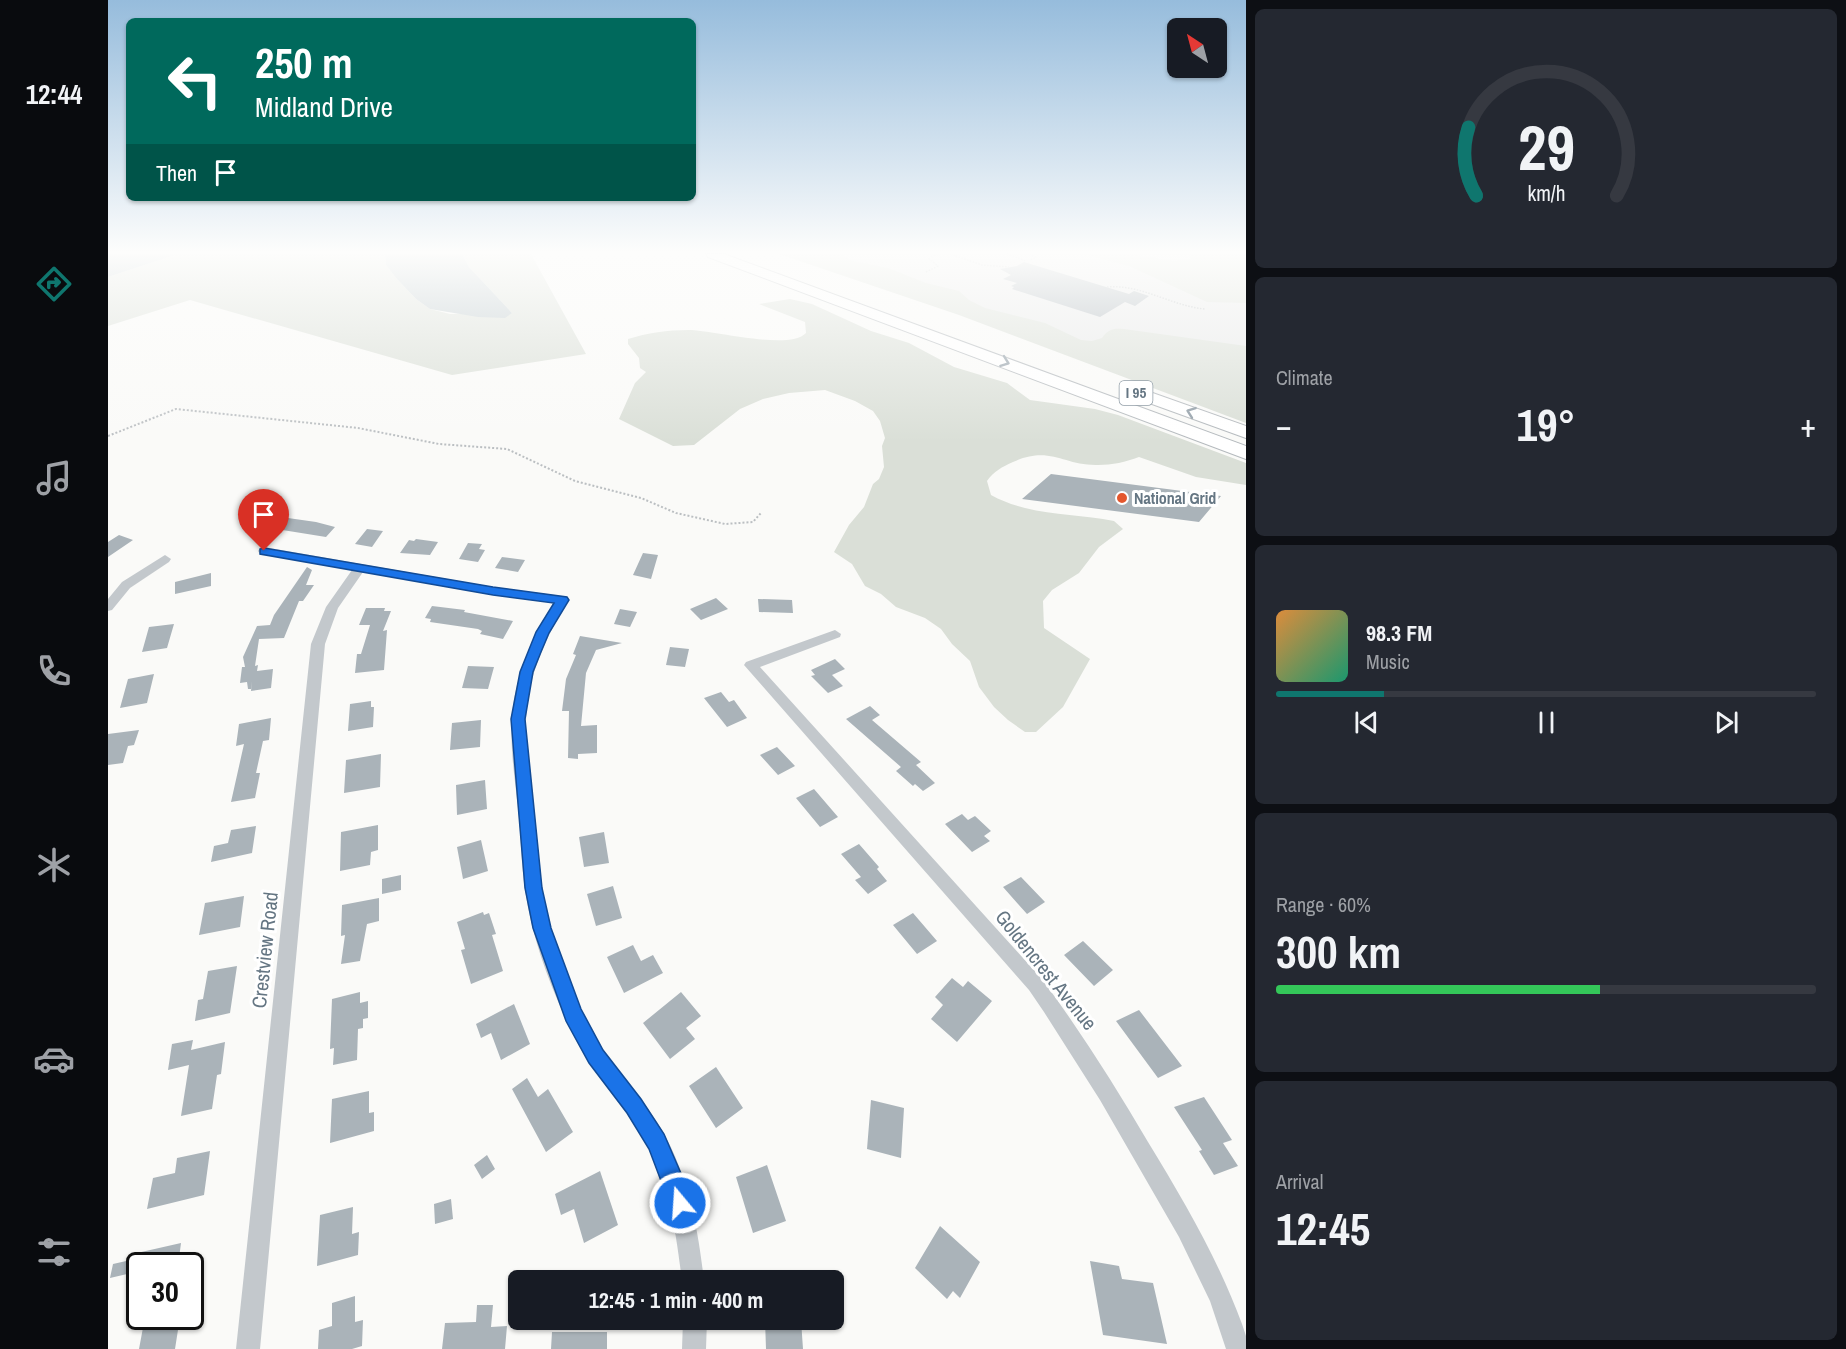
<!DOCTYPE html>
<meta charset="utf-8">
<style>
body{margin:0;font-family:"Archivo Narrow",sans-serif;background:#242831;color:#f1f3f6;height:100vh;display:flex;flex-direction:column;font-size:22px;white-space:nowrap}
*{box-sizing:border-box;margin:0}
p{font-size:20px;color:#9ea1a6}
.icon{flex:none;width:33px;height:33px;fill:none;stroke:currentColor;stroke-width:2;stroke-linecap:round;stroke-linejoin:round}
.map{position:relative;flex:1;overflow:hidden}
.details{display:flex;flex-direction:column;gap:9px;padding:9px;background:#0d0f14;width:600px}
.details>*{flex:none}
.top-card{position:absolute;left:18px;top:18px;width:570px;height:183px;border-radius:9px;box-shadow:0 2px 4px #0004;background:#00695c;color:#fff;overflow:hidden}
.needle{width:39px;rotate:324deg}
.buttons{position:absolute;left:1059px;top:18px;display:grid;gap:12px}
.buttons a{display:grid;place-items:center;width:60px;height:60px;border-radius:9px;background:#171b24;box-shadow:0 2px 4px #0004;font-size:30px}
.speed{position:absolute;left:18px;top:1252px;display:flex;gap:12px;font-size:30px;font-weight:700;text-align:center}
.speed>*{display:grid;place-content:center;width:78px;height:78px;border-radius:50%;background:#171b24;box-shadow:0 2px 4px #0004;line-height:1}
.speed .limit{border:3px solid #111;border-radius:9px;background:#fff;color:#111}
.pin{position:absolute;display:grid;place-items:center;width:51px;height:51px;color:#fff;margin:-62px -26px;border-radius:50% 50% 50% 0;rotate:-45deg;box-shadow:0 0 6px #0007}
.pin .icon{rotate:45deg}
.me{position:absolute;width:66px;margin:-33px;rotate:342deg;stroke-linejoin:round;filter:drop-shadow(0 0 4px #0008)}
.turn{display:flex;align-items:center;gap:21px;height:126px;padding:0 30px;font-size:27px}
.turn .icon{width:78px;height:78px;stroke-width:2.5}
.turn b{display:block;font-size:42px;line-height:51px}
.then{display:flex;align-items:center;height:57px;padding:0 30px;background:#0003;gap:12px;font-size:22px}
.big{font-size:45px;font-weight:800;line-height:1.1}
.details .card{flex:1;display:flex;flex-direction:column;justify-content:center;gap:9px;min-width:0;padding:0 21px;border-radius:9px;background:#242831}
.details .dial{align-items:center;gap:0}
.dial svg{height:156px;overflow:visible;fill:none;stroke:#363941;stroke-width:7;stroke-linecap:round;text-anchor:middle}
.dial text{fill:#f1f3f6;stroke:none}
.song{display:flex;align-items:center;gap:18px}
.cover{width:72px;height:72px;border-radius:9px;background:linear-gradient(135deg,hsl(30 70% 55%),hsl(160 70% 35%))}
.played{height:6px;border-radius:3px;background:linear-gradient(90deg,#0f766e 20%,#363941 20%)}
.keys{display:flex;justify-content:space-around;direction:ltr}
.heat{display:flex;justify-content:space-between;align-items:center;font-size:33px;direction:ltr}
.charge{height:9px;border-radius:4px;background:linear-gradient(90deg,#34c759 60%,#363941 0)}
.trip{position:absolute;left:400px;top:1270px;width:336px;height:60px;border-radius:9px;background:#171b24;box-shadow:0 2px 4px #0004;font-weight:800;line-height:60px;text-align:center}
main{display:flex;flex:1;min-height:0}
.tab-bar{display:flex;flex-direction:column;width:108px;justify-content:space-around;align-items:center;background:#090b0e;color:#9ea1a6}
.tab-bar .icon{width:42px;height:42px}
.tab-bar .on{color:#0f766e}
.tab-bar b{font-size:27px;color:#f1f3f6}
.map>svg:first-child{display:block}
.built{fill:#e8e9e9}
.green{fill:#dadfd7}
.water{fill:#bbc7cb}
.building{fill:#aab3b9}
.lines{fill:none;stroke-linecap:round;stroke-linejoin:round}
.highway-casing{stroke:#b4b9bd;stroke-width:2}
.path-far1{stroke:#bbbfc2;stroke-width:1.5;stroke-dasharray:1.5 1.5;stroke-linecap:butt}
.path{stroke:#bbbfc2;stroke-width:2;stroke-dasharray:2 2;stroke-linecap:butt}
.street{fill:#c3c8cc;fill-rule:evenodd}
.highway{fill:#fff;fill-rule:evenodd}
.oneway{stroke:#939fa8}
.route{fill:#1a73e8;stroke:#114b97;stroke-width:1.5}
.poi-dot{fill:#e4572e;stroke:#fff;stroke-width:2}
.labels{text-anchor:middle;stroke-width:6;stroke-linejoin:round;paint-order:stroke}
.shield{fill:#fff;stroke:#939fa8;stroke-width:1.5}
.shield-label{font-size:15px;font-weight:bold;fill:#657683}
.poi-label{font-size:16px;font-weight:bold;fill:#657683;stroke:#fff;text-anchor:start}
.near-street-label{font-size:20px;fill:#657683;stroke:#fff}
</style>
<main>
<nav class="tab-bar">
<b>12:44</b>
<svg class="icon on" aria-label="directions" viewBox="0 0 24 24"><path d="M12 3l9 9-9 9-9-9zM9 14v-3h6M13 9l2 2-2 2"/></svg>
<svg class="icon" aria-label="music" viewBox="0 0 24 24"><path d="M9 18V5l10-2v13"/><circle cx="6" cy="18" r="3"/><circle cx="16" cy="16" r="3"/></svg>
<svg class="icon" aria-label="phone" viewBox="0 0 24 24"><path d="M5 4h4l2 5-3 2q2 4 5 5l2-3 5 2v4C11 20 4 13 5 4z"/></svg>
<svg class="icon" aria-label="climate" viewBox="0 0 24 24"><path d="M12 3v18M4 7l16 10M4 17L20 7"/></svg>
<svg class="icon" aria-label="car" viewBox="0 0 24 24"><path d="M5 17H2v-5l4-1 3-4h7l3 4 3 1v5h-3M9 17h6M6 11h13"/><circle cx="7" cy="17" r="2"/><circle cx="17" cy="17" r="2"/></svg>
<svg class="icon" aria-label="filters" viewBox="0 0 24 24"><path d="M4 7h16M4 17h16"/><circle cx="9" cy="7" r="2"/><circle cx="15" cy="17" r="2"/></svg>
</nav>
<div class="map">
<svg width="1138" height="1349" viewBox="0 0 1138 1349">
<rect width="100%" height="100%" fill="#fafaf8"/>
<path class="built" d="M705,254H1138V382L1093,388Z"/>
<path class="green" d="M70,254H277L278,265L288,278L308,299L322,309L342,314L404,313L361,267L354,254H423L478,354L344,375L82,300L0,326V277Z
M671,254H732L745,261L780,268L818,283L851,291L861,300L877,308L937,323L973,340L984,341L994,338C1000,329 1006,328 1016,329L1138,346V423L851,315Z
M975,254H1023L1066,261L1082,259L1083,254H1138V303L1099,302L1021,266Z
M682,299L704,304L763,331L801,343L846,367L899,383L922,400L987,409L1010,415L1138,463V485L1088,477L1031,457C1018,462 1004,465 990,465C955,466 943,445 905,462C894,467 886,471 879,481L883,495C921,516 965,513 1006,521L1015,529L991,547L971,573L944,590L935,601L936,628L982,659L955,707L928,732H917L900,720L886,707L871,687L862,661L844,644L833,629L817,618L788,607L773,594L757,586L744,564L726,552L741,525L756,507L765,484L771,479L776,467L774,446L777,438L772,421L765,411L747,401L717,390L681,393L655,399L632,409L586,445L565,446L511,419L527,383L538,372L532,368L531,358L520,344V339C539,333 560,330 580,330C606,330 681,351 698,333L697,322L651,304Z"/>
<path class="water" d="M0,254H70L0,277Z
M277,254H354L361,267L404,313L397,318L370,317L322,309L308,299L288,278L278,265Z"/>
<path class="building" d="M916,262L1021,294L1026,291L1041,296L1027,306L1017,302L992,317L904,289L906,287L903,286L909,283L895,279L903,275L892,269L909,266Z
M943,474L1113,496L1091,522L914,499Z
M173,517L208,522L227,527L218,537L162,528Z
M259,529L275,531L264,547L247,544Z
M11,535L25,540L0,557V542Z
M308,539L330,542L322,555L292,553L301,540L306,541Z
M360,543L374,544L371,549L377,550L370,562L351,559Z
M535,553L550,555L543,579L525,575Z
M394,557L417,560L410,572L387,568Z
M199,567L204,570L198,585H206L195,601H191L176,638L151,639L147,666L150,665L149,671L165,669L163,688L143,691L144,681L143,689H140L139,682L132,683L134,667H137L135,657L149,626L162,625L166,615Z
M103,573V586L67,594V582Z
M608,598L620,609L593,620L582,609Z
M650,599L684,600L685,613L651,612Z
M324,606L357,610L356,612L405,621L395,639L372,634L374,631L370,629L322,622L323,619L317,618Z
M258,608H277L276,611H283L275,631L279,630L276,670L247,673L249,654H253L262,625H251Z
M512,609L529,612L522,627L506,624Z
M66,624L59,648L34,652L41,627Z
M472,636L514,643L488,650L478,673L473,726L489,725V753L470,754V759L460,758L461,711H454L458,679L468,655L465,654Z
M562,647L581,649L577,667L558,665Z
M727,659L737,669L724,675L735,686L720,693L703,676L707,675L703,670Z
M360,666L386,667L380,689L354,688Z
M46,674L39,703L12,708L20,679Z
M613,692L621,702L626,700L639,718L619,727L596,698Z
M263,701V707H266L265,727L240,731L242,704Z
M762,706L772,715L764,720L813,762L808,765L827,783L815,791L807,784L805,786L788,771L793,767L738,719Z
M163,718L161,740L155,741L148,773H152L147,798L123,802L136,744L128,746L131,724Z
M373,720L372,747L342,750L344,723Z
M31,730L26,745L20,746L15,763L0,765V734Z
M669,747L687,766L670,775L652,755Z
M273,754L272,787L236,793L238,760Z
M377,780L379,809L349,815L348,785Z
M706,789L730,817L712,827L688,798Z
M854,814L860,820L867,816L883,831L876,836L882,841L864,852L837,824Z
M270,825V850L263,852L262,865L232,871L233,832Z
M148,826L144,853L103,862L106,846L120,843L123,830Z
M496,832L501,863L476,867L471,837Z
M373,840L380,871L355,879L349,847Z
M751,844L771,867L769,869L779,881L760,894L747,880L753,877L733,854Z
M293,875V890L274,894V879Z
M913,877L937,902L919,914L895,887Z
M505,886L514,918L488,926L479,894Z
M136,896L132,927L91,935L97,903Z
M271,898V921L259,924L252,961L233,964L237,935L233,936L234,905Z
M375,912L376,915L381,913L388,934L384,935L395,971L363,984L353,950L357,949L349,922Z
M805,913L829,941L809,954L785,925Z
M975,941L1005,970L986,986L956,955Z
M525,945L533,961L545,955L555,973L516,993L499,957Z
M129,966L122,1013L87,1021L90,1000L95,999L100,971Z
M844,978L855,987L860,981L884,1001L849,1042L823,1019L835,1005L827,997Z
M252,992V1003L260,1001V1018L255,1019V1028L250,1029L249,1060L225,1065L226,1048L222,1049L224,999Z
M573,992L593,1016L578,1028L587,1039L562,1059L535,1023Z
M406,1004L422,1044L393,1060L383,1033L373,1038L368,1024Z
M1031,1010L1074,1066L1050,1078L1008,1021Z
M85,1040L83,1050L117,1042L113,1074L109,1075L104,1109L73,1116L81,1065L60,1070L64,1044Z
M608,1067L635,1108L608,1128L581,1086Z
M419,1078L430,1097L440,1089L465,1132L438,1152L404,1089Z
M261,1091V1113L266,1112V1131L222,1143L224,1099Z
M1096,1097L1124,1140L1115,1143L1130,1166L1106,1175L1091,1151L1094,1150L1066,1107Z
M763,1100L796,1108L793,1158L759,1149Z
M102,1151L96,1195L39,1209L45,1178L67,1173L69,1158Z
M379,1155L387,1169L374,1179L366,1165Z
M659,1165L678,1221L645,1233L628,1177Z
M492,1171L510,1225L476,1243L466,1209L453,1215L447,1194Z
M343,1199L345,1219L327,1224L326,1204Z
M245,1207L244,1234L251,1232L250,1255L209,1266L212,1215Z
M832,1226L872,1262L852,1298L845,1291L839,1299L807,1268Z
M73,1243L70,1266H32V1271L2,1278L5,1264L27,1259L29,1253Z
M982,1261L1011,1266L1014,1279L1045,1283L1059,1344L995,1335Z
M247,1296V1322L255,1320L254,1346L244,1349H210L211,1330L224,1326V1303Z
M369,1305H385L383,1327L399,1326L397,1349H334L337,1323L368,1322Z
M37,1317H72L67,1349H31Z
M657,1320H693L695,1349H658Z
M444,1332H499V1349H443Z"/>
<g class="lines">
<defs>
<path id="highway" d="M598,254H616L1138,446V459L600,257Z
M1039,391L1138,426V438L1033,400L1030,396L1033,392Z"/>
</defs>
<use href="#highway" class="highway-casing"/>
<path class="path-far1" d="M842,254L874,265L901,267
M899,254L918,261
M918,254L928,257L922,260
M823,257L832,254
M818,272L830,266L820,258
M999,287C1034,284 1063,306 1097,309"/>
<path class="path" d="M0,436L68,409L250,428L331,444L399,449L467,481L533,498L568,513L617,524L645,522L653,513"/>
<path class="street" d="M156,547L385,587L454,596L460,600C442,631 425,664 420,700C414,737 422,772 426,808C429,834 429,859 433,885C440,935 458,981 481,1026C499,1061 527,1089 549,1122C579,1169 590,1226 596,1281H574C568,1232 561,1180 535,1137C514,1104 486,1075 468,1040C444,992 425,943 417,890C413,863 413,835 410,808C406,772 400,736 406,699C412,664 428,633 446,603L385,595L255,572L230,608L217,644L152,1349H128L203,644L218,607L244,570L152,554L150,551L152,548Z
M57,555L63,559L61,562L22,588L4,610L0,611V599L14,582Z
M727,630L733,634L732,637L652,667L933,978C972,1030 1007,1086 1040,1142C1076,1201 1110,1259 1134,1324L1138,1336V1349H1118L1102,1301L1071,1237L992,1100L936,1012L921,990L636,665L638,662Z
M575,1320H599L598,1349H574Z"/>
<use href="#highway" class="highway"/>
</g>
<defs><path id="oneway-chevron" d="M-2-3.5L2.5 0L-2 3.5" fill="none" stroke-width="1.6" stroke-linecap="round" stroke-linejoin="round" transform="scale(1.5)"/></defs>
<g class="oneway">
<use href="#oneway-chevron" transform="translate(897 362) rotate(20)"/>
<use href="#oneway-chevron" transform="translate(1083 412) rotate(-160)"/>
</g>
<linearGradient id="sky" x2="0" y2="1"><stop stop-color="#96bcdc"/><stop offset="0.57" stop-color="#fdfdfc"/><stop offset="1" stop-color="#fdfdfc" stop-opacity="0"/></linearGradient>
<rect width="1138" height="442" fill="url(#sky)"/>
<path class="route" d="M156,548L385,587L459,597L461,600L441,633L433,652L425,672L417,719L434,888L443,928L473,1009L495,1050L533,1099L556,1134L578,1185L583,1203L579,1210L572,1214L564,1210L541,1149L519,1113L481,1063L458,1021L425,928L417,888L403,719L412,672L428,632L446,603L385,595L152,554V549Z"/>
<circle class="poi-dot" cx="1014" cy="498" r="6"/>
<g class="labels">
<rect class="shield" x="1011.5" y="381" width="33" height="24" rx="4.5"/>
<g class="shield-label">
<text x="1028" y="398">I 95</text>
</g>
<g class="poi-label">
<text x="1026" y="504">National Grid</text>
</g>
<g class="near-street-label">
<text transform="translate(157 950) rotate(-84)" y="7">Crestview Road</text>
<text transform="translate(938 970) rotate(51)" y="7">Goldencrest Avenue</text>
</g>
</g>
</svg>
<div class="buttons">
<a><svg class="needle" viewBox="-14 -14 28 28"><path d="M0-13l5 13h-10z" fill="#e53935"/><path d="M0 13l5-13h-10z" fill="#9ea1a6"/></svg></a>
</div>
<div class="speed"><div class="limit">30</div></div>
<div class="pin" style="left:156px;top:551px;background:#d93025"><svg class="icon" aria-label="arrive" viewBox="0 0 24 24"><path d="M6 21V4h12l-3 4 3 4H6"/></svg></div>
<svg class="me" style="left:572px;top:1203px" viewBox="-20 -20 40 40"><circle r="17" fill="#1a73e8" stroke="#fff" stroke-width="3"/><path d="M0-11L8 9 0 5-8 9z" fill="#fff"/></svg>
<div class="trip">12:45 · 1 min · 400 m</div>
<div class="top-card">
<div class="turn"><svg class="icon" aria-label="left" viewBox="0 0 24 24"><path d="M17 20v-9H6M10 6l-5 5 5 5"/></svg><div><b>250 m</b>Midland Drive</div></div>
<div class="then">Then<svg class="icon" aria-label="arrive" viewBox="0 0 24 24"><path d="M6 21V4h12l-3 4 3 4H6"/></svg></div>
</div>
</div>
<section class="details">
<div class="card dial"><svg viewBox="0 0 100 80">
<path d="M14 69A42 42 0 1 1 86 69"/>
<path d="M14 69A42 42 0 0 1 10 34" stroke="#0f766e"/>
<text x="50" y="56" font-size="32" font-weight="700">29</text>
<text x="50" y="72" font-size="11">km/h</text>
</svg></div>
<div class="card"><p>Climate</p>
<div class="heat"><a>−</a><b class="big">19°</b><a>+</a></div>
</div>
<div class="card">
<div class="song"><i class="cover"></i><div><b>98.3 FM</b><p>Music</p></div></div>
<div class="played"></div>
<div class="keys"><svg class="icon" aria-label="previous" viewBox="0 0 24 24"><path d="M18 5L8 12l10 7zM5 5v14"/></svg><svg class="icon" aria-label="pause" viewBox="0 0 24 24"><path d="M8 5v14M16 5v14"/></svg><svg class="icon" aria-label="next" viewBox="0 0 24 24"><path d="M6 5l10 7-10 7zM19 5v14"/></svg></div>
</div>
<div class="card"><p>Range · 60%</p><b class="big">300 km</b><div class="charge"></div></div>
<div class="card"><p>Arrival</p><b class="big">12:45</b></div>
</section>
</main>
